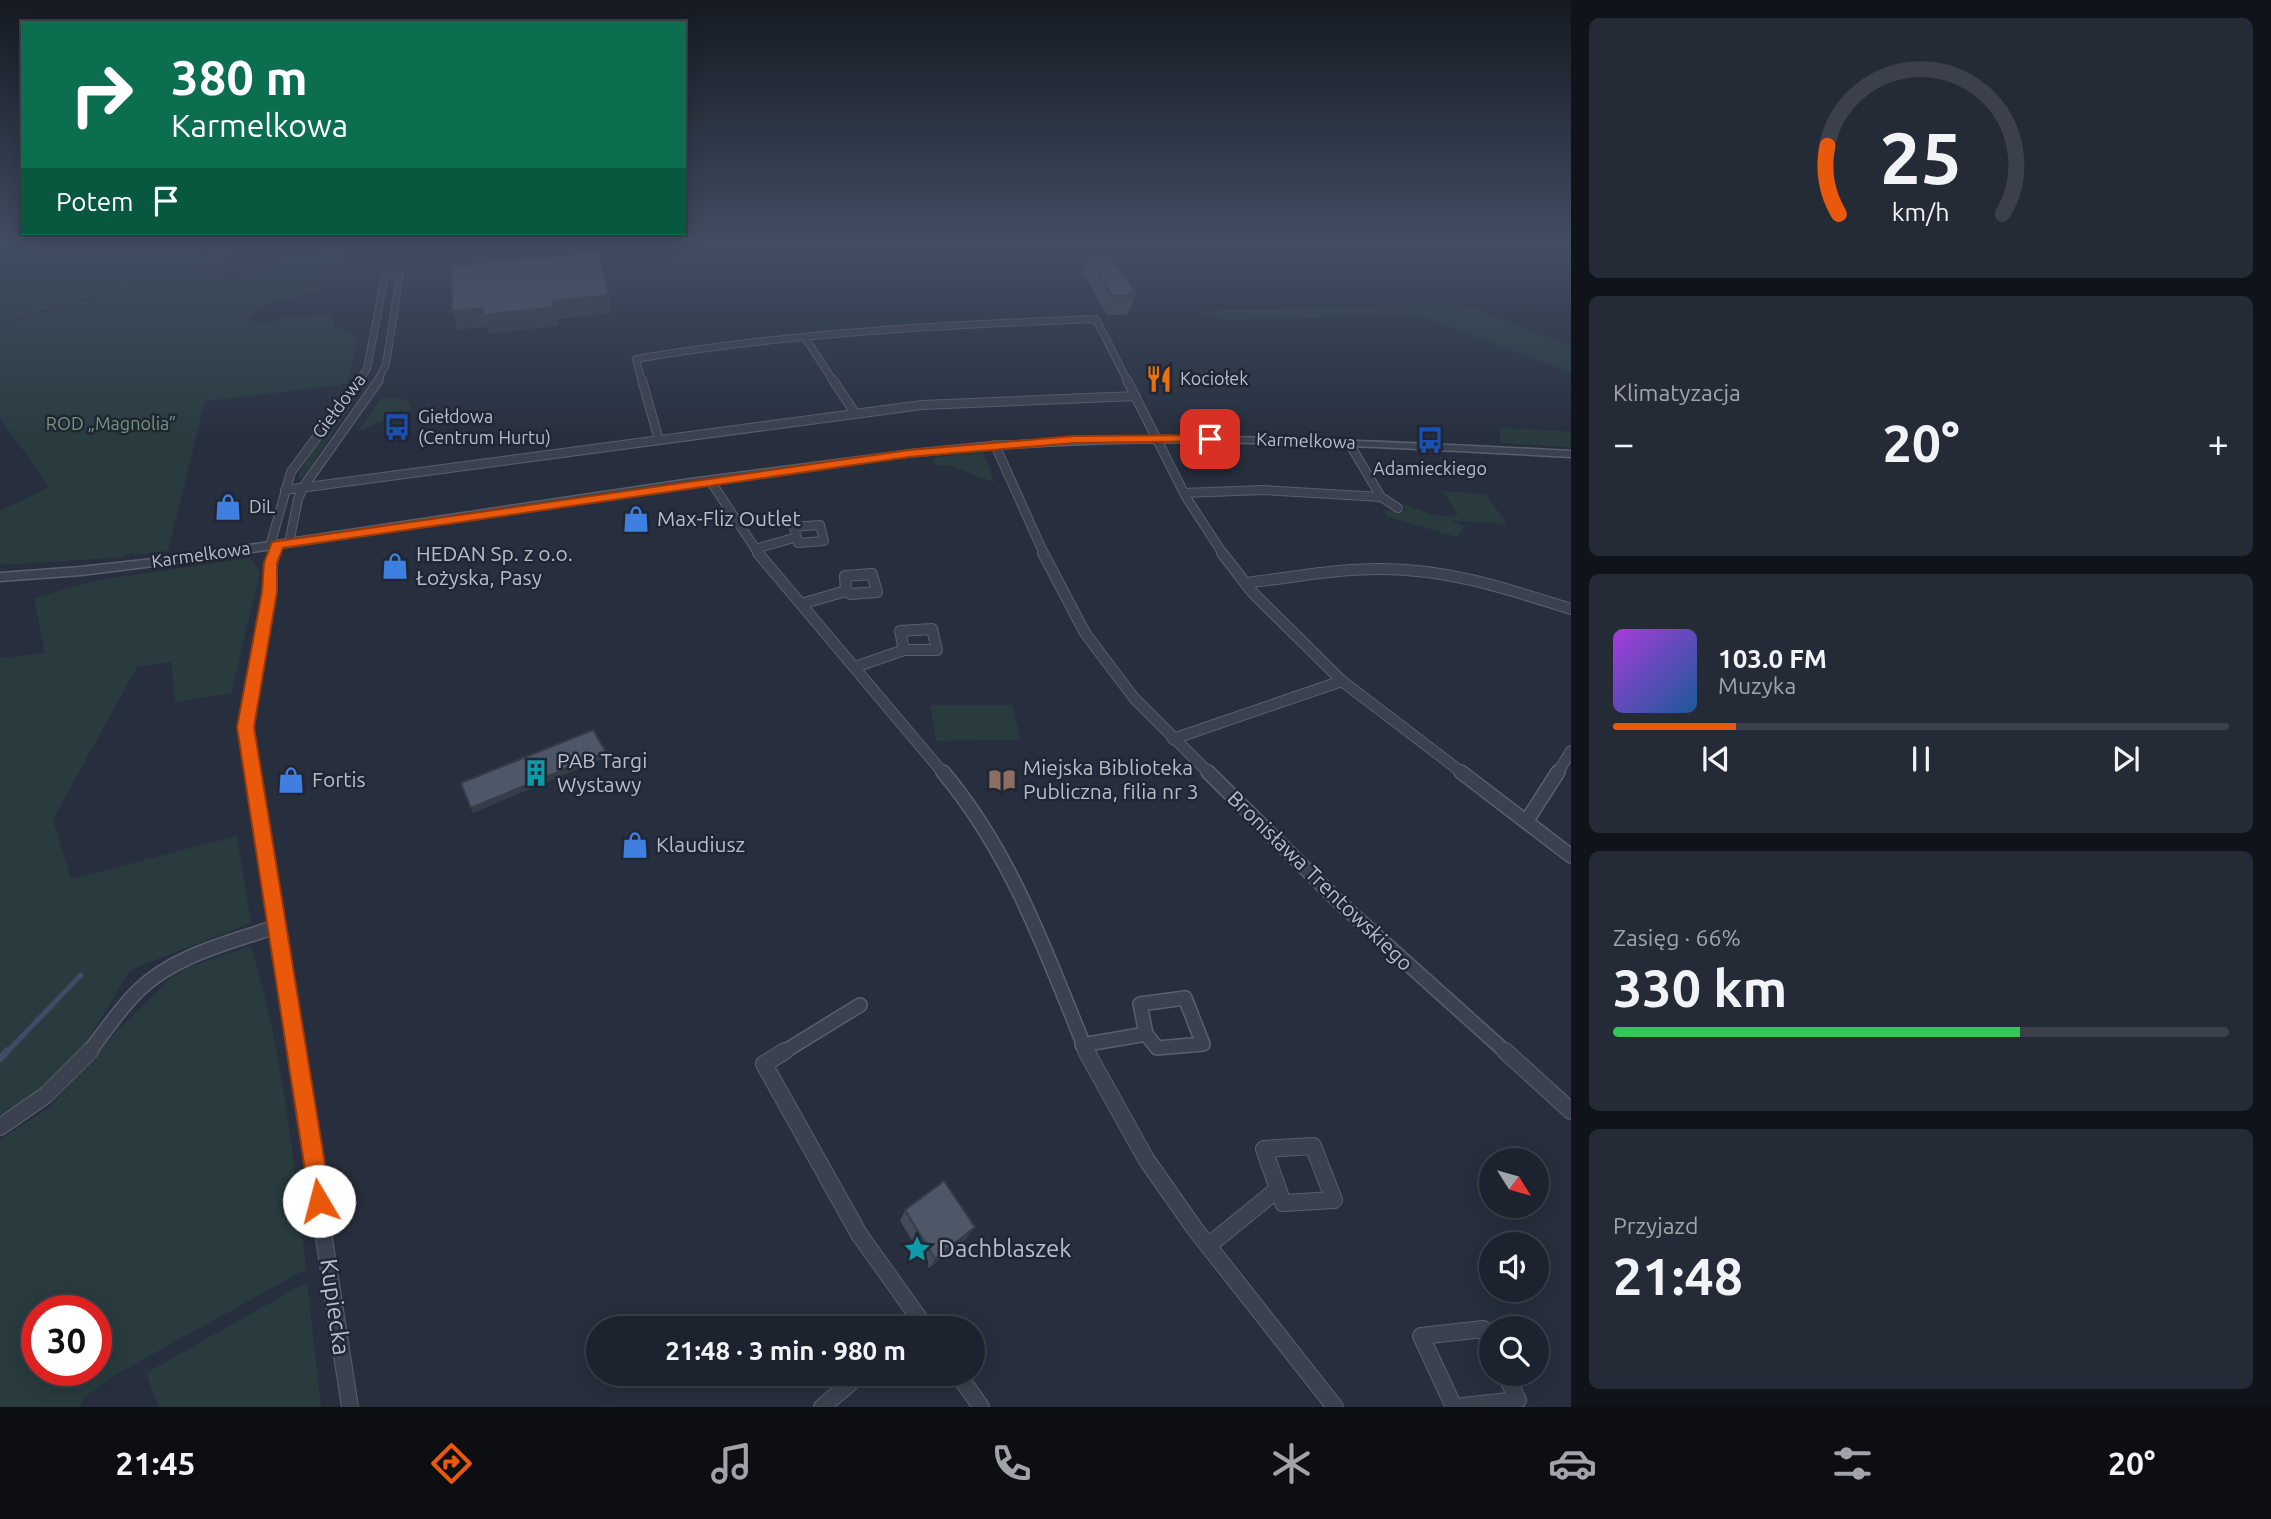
<!DOCTYPE html>
<html lang="pl">
<meta charset="utf-8">
<style>
body{margin:0;font-family:Ubuntu,sans-serif;background:#252b36;color:#f1f3f6;height:100vh;display:flex;flex-direction:column;font-size:26px;white-space:nowrap}
*{box-sizing:border-box;margin:0}
p{font-size:23px;color:#a0a4aa}
.icon{flex:none;width:38px;height:38px;fill:none;stroke:currentColor;stroke-width:2;stroke-linecap:round;stroke-linejoin:round}
.map{position:relative;flex:1;overflow:hidden}
.sheet{display:flex;flex-direction:column;gap:18px;padding:18px;background:#101319;width:700px}
.sheet>*{flex:none}
.banner{position:absolute;left:21px;top:21px;width:665px;height:214px;border-radius:0px;box-shadow:0 4px 18px #0003,0 0 0 2px #3b404a;background:#0b6e4f;color:#fff;overflow:hidden}
.needle{width:46px;rotate:127deg}
.fabs{position:absolute;left:1479px;top:1148px;display:grid;gap:14px}
.fabs a{display:grid;place-items:center;width:70px;height:70px;border-radius:50%;background:#1d232e;box-shadow:0 4px 18px #0003,0 0 0 2px #3b404a;font-size:35px}
.speed{position:absolute;left:21px;top:1295px;display:flex;gap:14px;font-size:35px;font-weight:700;text-align:center}
.speed>*{display:grid;place-content:center;width:91px;height:91px;border-radius:50%;background:#1d232e;box-shadow:0 4px 18px #0003,0 0 0 2px #3b404a;line-height:1}
.speed .limit{border:10px solid #d22;background:#fff;color:#111}
.pin{position:absolute;display:grid;place-items:center;width:60px;height:60px;color:#fff;margin:-30px;border-radius:14px;box-shadow:0 4px 10px #0006}
.me{position:absolute;width:77px;margin:-38px;rotate:352deg;stroke-linejoin:round;filter:drop-shadow(0 0 5px #0008)}
.turn{display:flex;align-items:center;gap:24px;height:147px;padding:0 35px;font-size:32px}
.turn .icon{width:91px;height:91px;stroke-width:2.5}
.turn b{display:block;font-size:49px;line-height:60px}
.then{display:flex;align-items:center;height:66px;padding:0 35px;background:#0003;gap:14px;font-size:26px}
.big{font-size:52px;font-weight:700;line-height:1.1}
.sheet .widget{flex:1;display:flex;flex-direction:column;justify-content:center;gap:10px;min-width:0;padding:0 24px;border-radius:10px;background:#252b36}
.sheet .dial{align-items:center;gap:0}
.dial svg{height:182px;overflow:visible;fill:none;stroke:#3b404a;stroke-width:7;stroke-linecap:round;text-anchor:middle}
.dial text{fill:#f1f3f6;stroke:none}
.song{display:flex;align-items:center;gap:21px}
.cover{width:84px;height:84px;border-radius:10px;background:linear-gradient(135deg,hsl(280 70% 55%),hsl(210 70% 35%))}
.played{height:7px;border-radius:4px;background:linear-gradient(90deg,#ea580c 20%,#3b404a 20%)}
.keys{display:flex;justify-content:space-around;direction:ltr}
.heat{display:flex;justify-content:space-between;align-items:center;font-size:38px;direction:ltr}
.charge{height:10px;border-radius:5px;background:linear-gradient(90deg,#34c759 66%,#3b404a 0)}
.trip{position:absolute;left:586px;top:1316px;width:399px;height:70px;border-radius:35px;background:#1d232e;box-shadow:0 4px 18px #0003,0 0 0 2px #3b404a;font-weight:700;line-height:70px;text-align:center}
.tab-bar{display:flex;height:112px;justify-content:space-around;align-items:center;background:#0c0e12;color:#a0a4aa}
.tab-bar .icon{width:49px;height:49px}
.tab-bar .active{color:#ea580c}
.tab-bar b{font-size:32px;color:#f1f3f6}
main{display:flex;flex:1;min-height:0}
.map>svg:first-child{display:block}
.green{fill:#293b3f;fill-rule:evenodd}
.lines{fill:none;stroke-linecap:round;stroke-linejoin:round}
.stream-far1{stroke:#3f4c65;stroke-width:5}
.stream{stroke:#3f4c65;stroke-width:7}
.minor-far4-casing{stroke:#595f6c;stroke-width:8}
.minor-far3-casing{stroke:#595f6c;stroke-width:10}
.minor-far2-casing{stroke:#595f6c;stroke-width:12}
.minor-far1-casing{stroke:#595f6c;stroke-width:16}
.minor-casing{stroke:#595f6c;stroke-width:18}
.tertiary-casing{stroke:#595f6c;stroke-width:3}
.minor-far4{stroke:#3b414e;stroke-width:6}
.minor-far3{stroke:#3b414e;stroke-width:8}
.minor-far2{stroke:#3b414e;stroke-width:10}
.minor-far1{stroke:#3b414e;stroke-width:13}
.minor{stroke:#3b414e;stroke-width:16}
.tertiary{fill:#3b414e;fill-rule:evenodd}
.wall{fill:#434b59}
.shaded-wall{fill:#373d48}
.building{fill:#4e5767;stroke:#373d48;stroke-width:2}
.route{fill:#ea580c;stroke:#983908;stroke-width:2}
.labels{text-anchor:middle;stroke-width:5;stroke-linejoin:round;paint-order:stroke}
.far-poi-label{font-size:18px;fill:#b8bdc9;stroke:#202633;text-anchor:start}
.far-street-label{font-size:18px;fill:#b8bdc9;stroke:#202633}
.far-park-label{font-size:18px;fill:#71977d;stroke:#202633}
.poi-label{font-size:21px;fill:#b8bdc9;stroke:#202633;text-anchor:start}
.street-label{font-size:21px;fill:#b8bdc9;stroke:#202633}
.near-poi-label{font-size:24px;fill:#b8bdc9;stroke:#202633;text-anchor:start}
.near-street-label{font-size:24px;fill:#b8bdc9;stroke:#202633}
</style>
<main>
<div class="map">
<svg width="1571" height="1407" viewBox="0 0 1571 1407">
<rect width="100%" height="100%" fill="#272f3e"/>
<path class="green" d="M0,245H192L206,261L195,267L228,280L285,263L288,259L355,247L316,276L313,283L324,288C295,304 271,291 248,320C262,330 276,318 290,316C303,314 317,315 330,314L337,330H350L357,341L347,384L205,401L168,551L133,555L132,552L124,557L0,565V511L49,487L0,418V325L184,270L0,323Z
M197,245H267L212,261Z
M1462,304L1571,346V373L1419,315L1223,320L1204,313V310Z
M382,397L406,399L411,408L406,412L395,409L400,413L357,432Z
M355,400L303,478L297,479L309,452L347,404Z
M1499,427L1571,432V447L1501,443Z
M983,452L995,483L949,465L936,466L931,458Z
M1442,491L1486,494L1507,524L1449,520L1465,527L1457,537L1388,517L1384,510L1406,511L1403,504L1434,515L1454,517L1458,513Z
M250,558L260,573L231,693L175,702L171,662L137,667L53,819L71,879L237,836L251,923L137,967L128,973L81,1052L39,1091L0,1116V658L45,653L34,598L99,580Z
M930,705H1012L1021,740L936,741Z
M251,946C283,1052 294,1160 306,1269L113,1376L85,1397L79,1407H0V1140L50,1107L112,1036L170,979L186,968ZM37,1311H96V1370H37Z
M307,1282L321,1407H158L146,1373Z"/>
<g class="lines">
<path class="stream-far1" d="M6,1053L81,975"/>
<path class="stream" d="M0,1059L7,1051"/>
<defs>
<path id="minor-far4" d="M806,339L834,382
M358,382L367,369L384,281L386,276L400,275L386,364L377,382
M642,382L636,359C788,333 942,325 1096,319L1128,382"/>
<path id="minor-far3" d="M642,380L659,440
M833,380L855,413
M1127,380L1186,497L1223,554
M995,445L1044,554
M711,482L759,554
M285,490L922,405L1136,396
M1184,493L1263,490L1381,497L1349,443
M1381,497L1398,508
M820,525L824,541L798,543L794,527Z
M289,543L298,499L304,486L379,380
M270,546L291,472L359,380
M755,549L797,537
M274,554L277,545"/>
<path id="minor-far2" d="M758,553L944,774
M1043,553L1085,633L1134,698L1210,774
M1222,553L1253,593L1342,681L1464,774
M872,574L877,592L851,594L846,591L845,576Z
M1245,583C1289,578 1334,569 1378,569C1445,568 1508,589 1571,609
M801,604L846,591
M932,629L937,650H904L900,631Z
M855,667L904,650
M1173,739L1342,681
M252,774L245,727L274,553
M1557,774L1571,751"/>
<path id="minor-far1" d="M252,772L295,1053
M943,772C1012,854 1047,955 1087,1053
M1208,772L1339,902L1507,1053
M1461,772L1571,856
M1526,822L1558,772
M1185,998L1203,1044L1157,1048L1146,1034L1140,1004Z
M1082,1045L1146,1034
M88,1053C105,1032 119,1009 139,990C175,955 229,943 275,927
M782,1053L860,1005"/>
<path id="minor" d="M295,1051L350,1407
M785,1051L764,1064L859,1234L926,1328
M1086,1051L1146,1159L1195,1229L1335,1407
M1505,1051L1571,1111
M0,1127L46,1095L90,1051
M1313,1146L1334,1200L1283,1203L1264,1149Z
M1208,1246L1278,1189
M958,1374L981,1407
M822,1407L861,1374
M1453,1407L1518,1400L1505,1374
M1454,1407L1421,1336L1483,1329L1491,1345"/>
<path id="tertiary" d="M1159,436C1297,437 1434,444 1571,451V457C1379,447 1186,434 994,449C881,457 768,474 655,491C491,515 326,542 162,565L81,575L0,581V573L81,567L162,558L691,479L913,450L995,442Z"/>
</defs>
<use href="#minor-far4" class="minor-far4-casing"/>
<use href="#minor-far3" class="minor-far3-casing"/>
<use href="#minor-far2" class="minor-far2-casing"/>
<use href="#minor-far1" class="minor-far1-casing"/>
<use href="#minor" class="minor-casing"/>
<use href="#tertiary" class="tertiary-casing"/>
<use href="#minor-far4" class="minor-far4"/>
<use href="#minor-far3" class="minor-far3"/>
<use href="#minor-far2" class="minor-far2"/>
<use href="#minor-far1" class="minor-far1"/>
<use href="#minor" class="minor"/>
<use href="#tertiary" class="tertiary"/>
</g>
<path class="wall" d="M1088,256L1136,293L1130,311H1128L1127,315H1107L1083,274Z
M905,1210L967,1238L929,1268L900,1221Z"/>
<path class="shaded-wall" d="M609,295L611,313L557,319L553,301Z
M554,307L558,326L489,334L487,327L458,330L452,311L483,308Z
M606,752L607,757L473,813L471,808Z
M975,1227L967,1238L929,1268L935,1259Z"/>
<path class="building" d="M597,252L609,295L553,301L554,307L484,315L483,308L452,311V266Z
M1088,256H1111L1136,293H1130L1132,296H1112Z
M593,730L606,752L471,808L461,783Z
M944,1181L975,1227L935,1259L905,1210Z"/>
<linearGradient id="sky" x2="0" y2="1"><stop stop-color="#151a22"/><stop offset="0.55" stop-color="#414d63"/><stop offset="1" stop-color="#414d63" stop-opacity="0"/></linearGradient>
<rect width="1571" height="442" fill="url(#sky)"/>
<path class="route" d="M1210,435L1215,436V441L1074,443L909,457L283,548L277,563V592L254,727L331,1201L328,1209L319,1213L311,1209L237,727L262,592L264,563L272,542L909,450L1074,436Z"/>
<defs>
<symbol id="restaurant-bare" viewBox="-9 -9 18 18"><path d="M-5-6h1v4h1v-4h1v4h1v-4h1v5L-1.5 .5V6h-2V.5L-5-1ZM5-6V6H3V1.5H1.5Q1.5-4 5-6Z" fill="#e8710a" stroke="#202633" stroke-width="2.5" paint-order="stroke"/></symbol>
<symbol id="bus-bare" viewBox="-9 -9 18 18"><path d="M-5-6H5V4H4V6H2V4H-2V6H-4V4H-5ZM-3.5-4V0h7V-4ZM-3.5 1.2v1.5H-2V1.2ZM2 1.2v1.5H3.5V1.2Z" fill="#1a4fb4" stroke="#202633" stroke-width="2.5" paint-order="stroke"/></symbol>
<symbol id="shop-bare" viewBox="-9 -9 18 18"><path d="M-5-2.5h2.3a2.7 3.5 0 0 1 5.4 0H5L5.5 6h-11ZM-1.5-2.5h3a1.5 2.3 0 0 0-3 0Z" fill="#3f7fe0" stroke="#202633" stroke-width="2.5" paint-order="stroke"/></symbol>
<symbol id="building-bare" viewBox="-9 -9 18 18"><path d="M-4-6H4V6H1V3H-1V6H-4ZM-2.5-4.3h1.7v1.8h-1.7ZM.8-4.3h1.7v1.8H.8ZM-2.5-1h1.7V.8h-1.7ZM.8-1h1.7V.8H.8Z" fill="#0f9aa8" stroke="#202633" stroke-width="2.5" paint-order="stroke"/></symbol>
<symbol id="library-bare" viewBox="-9 -9 18 18"><path d="M-6-4Q-3-5.5-.7-3.5V5Q-3 3-6 4ZM6-4Q3-5.5 .7-3.5V5Q3 3 6 4Z" fill="#8d6e63" stroke="#202633" stroke-width="2.5" paint-order="stroke"/></symbol>
<symbol id="sight-bare" viewBox="-9 -9 18 18"><path d="M0-6L1.8-2.2L6-1.7L2.9 1.2L3.7 5.4L0 3.3L-3.7 5.4L-2.9 1.2L-6-1.7L-1.8-2.2Z" fill="#0f9aa8" stroke="#202633" stroke-width="2.5" paint-order="stroke"/></symbol>
</defs>
<g fill-rule="evenodd">
<use href="#restaurant-bare" x="1140" y="360" width="38" height="38"/>
<use href="#bus-bare" x="378" y="408" width="38" height="38"/>
<use href="#bus-bare" x="1411" y="421" width="38" height="38"/>
<use href="#shop-bare" x="209" y="488" width="38" height="38"/>
<use href="#shop-bare" x="617" y="500" width="38" height="38"/>
<use href="#shop-bare" x="376" y="547" width="38" height="38"/>
<use href="#building-bare" x="517" y="754" width="38" height="38"/>
<use href="#shop-bare" x="272" y="761" width="38" height="38"/>
<use href="#library-bare" x="983" y="761" width="38" height="38"/>
<use href="#shop-bare" x="616" y="826" width="38" height="38"/>
<use href="#sight-bare" x="898" y="1230" width="38" height="38"/>
</g>
<g class="labels">
<g class="far-poi-label">
<text x="1180" y="385">Kociołek</text>
<text x="418" y="423">Giełdowa<tspan x="418" dy="21">(Centrum Hurtu)</tspan></text>
<text x="1430" y="475" text-anchor="middle">Adamieckiego</text>
<text x="249" y="513">DiL</text>
</g>
<g class="far-street-label">
<text transform="translate(339 406) rotate(-53)" y="6">Giełdowa</text>
<text transform="translate(1306 441) rotate(2)" y="6">Karmelkowa</text>
<text transform="translate(201 555) rotate(-8)" y="6">Karmelkowa</text>
</g>
<g class="far-park-label">
<text x="111" y="430">ROD „Magnolia”</text>
</g>
<g class="poi-label">
<text x="657" y="526">Max-Fliz Outlet</text>
<text x="416" y="561">HEDAN Sp. z o.o.<tspan x="416" dy="24">Łożyska, Pasy</tspan></text>
<text x="557" y="768">PAB Targi<tspan x="557" dy="24">Wystawy</tspan></text>
<text x="1023" y="775">Miejska Biblioteka<tspan x="1023" dy="24">Publiczna, filia nr 3</tspan></text>
<text x="312" y="787">Fortis</text>
<text x="656" y="852">Klaudiusz</text>
</g>
<g class="street-label">
<text transform="translate(1320 881) rotate(44)" y="7">Bronisława Trentowskiego</text>
</g>
<g class="near-poi-label">
<text x="938" y="1257">Dachblaszek</text>
</g>
<g class="near-street-label">
<text transform="translate(335 1307) rotate(82)" y="8">Kupiecka</text>
</g>
</g>
</svg>
<div class="fabs">
<a><svg class="needle" viewBox="-14 -14 28 28"><path d="M0-13l5 13h-10z" fill="#e53935"/><path d="M0 13l5-13h-10z" fill="#a0a4aa"/></svg></a>
<a><svg class="icon" aria-label="sound" viewBox="0 0 24 24"><path d="M4 9h4l5-4v14l-5-4H4zM17 9q2 3 0 6"/></svg></a>
<a><svg class="icon" aria-label="search" viewBox="0 0 24 24"><circle cx="10" cy="10" r="6"/><path d="M15 15l6 6"/></svg></a>
</div>
<div class="speed"><div class="limit">30</div></div>
<div class="pin" style="left:1210px;top:439px;background:#d93025"><svg class="icon" aria-label="arrive" viewBox="0 0 24 24"><path d="M6 21V4h12l-3 4 3 4H6"/></svg></div>
<svg class="me" style="left:319px;top:1201px" viewBox="-20 -20 40 40"><circle r="19" fill="#fff"/><path d="M0-13L10 11 0 6-10 11z" fill="#ea580c"/></svg>
<div class="trip">21:48 · 3 min · 980 m</div>
<div class="banner">
<div class="turn"><svg class="icon" aria-label="right" viewBox="0 0 24 24"><path d="M7 20v-9h11M14 6l5 5-5 5"/></svg><div><b>380 m</b>Karmelkowa</div></div>
<div class="then">Potem<svg class="icon" aria-label="arrive" viewBox="0 0 24 24"><path d="M6 21V4h12l-3 4 3 4H6"/></svg></div>
</div>
</div>
<section class="sheet">
<div class="widget dial"><svg viewBox="0 0 100 80">
<path d="M14 69A42 42 0 1 1 86 69"/>
<path d="M14 69A42 42 0 0 1 9 39" stroke="#ea580c"/>
<text x="50" y="56" font-size="32" font-weight="700">25</text>
<text x="50" y="72" font-size="11">km/h</text>
</svg></div>
<div class="widget"><p>Klimatyzacja</p>
<div class="heat"><a>−</a><b class="big">20°</b><a>+</a></div>
</div>
<div class="widget">
<div class="song"><i class="cover"></i><div><b>103.0 FM</b><p>Muzyka</p></div></div>
<div class="played"></div>
<div class="keys"><svg class="icon" aria-label="previous" viewBox="0 0 24 24"><path d="M18 5L8 12l10 7zM5 5v14"/></svg><svg class="icon" aria-label="pause" viewBox="0 0 24 24"><path d="M8 5v14M16 5v14"/></svg><svg class="icon" aria-label="next" viewBox="0 0 24 24"><path d="M6 5l10 7-10 7zM19 5v14"/></svg></div>
</div>
<div class="widget"><p>Zasięg · 66%</p><b class="big">330 km</b><div class="charge"></div></div>
<div class="widget"><p>Przyjazd</p><b class="big">21:48</b></div>
</section>
</main>
<nav class="tab-bar">
<b>21:45</b>
<svg class="icon active" aria-label="directions" viewBox="0 0 24 24"><path d="M12 3l9 9-9 9-9-9zM9 14v-3h6M13 9l2 2-2 2"/></svg>
<svg class="icon" aria-label="music" viewBox="0 0 24 24"><path d="M9 18V5l10-2v13"/><circle cx="6" cy="18" r="3"/><circle cx="16" cy="16" r="3"/></svg>
<svg class="icon" aria-label="phone" viewBox="0 0 24 24"><path d="M5 4h4l2 5-3 2q2 4 5 5l2-3 5 2v4C11 20 4 13 5 4z"/></svg>
<svg class="icon" aria-label="climate" viewBox="0 0 24 24"><path d="M12 3v18M4 7l16 10M4 17L20 7"/></svg>
<svg class="icon" aria-label="car" viewBox="0 0 24 24"><path d="M5 17H2v-5l4-1 3-4h7l3 4 3 1v5h-3M9 17h6M6 11h13"/><circle cx="7" cy="17" r="2"/><circle cx="17" cy="17" r="2"/></svg>
<svg class="icon" aria-label="filters" viewBox="0 0 24 24"><path d="M4 7h16M4 17h16"/><circle cx="9" cy="7" r="2"/><circle cx="15" cy="17" r="2"/></svg>
<b>20°</b>
</nav>
